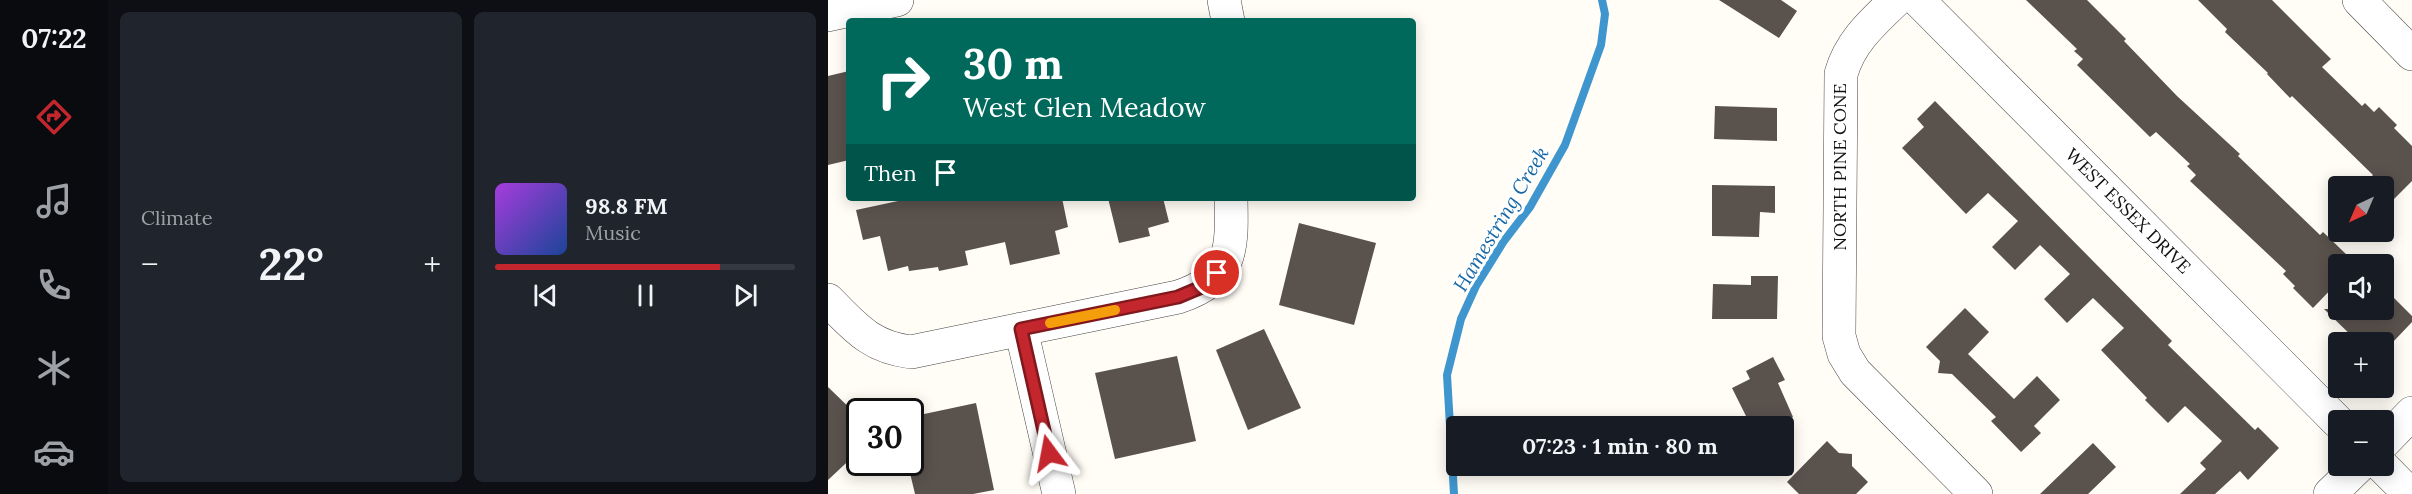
<!DOCTYPE html>
<meta charset="utf-8">
<style>
body{margin:0;font-family:Lora,serif;background:#20242c;color:#f1f3f6;height:100vh;display:flex;flex-direction:column;font-size:22px;white-space:nowrap}
*{box-sizing:border-box;margin:0}
p{font-size:20px;color:#9ea1a6}
.icon{flex:none;width:33px;height:33px;fill:none;stroke:currentColor;stroke-width:2;stroke-linecap:round;stroke-linejoin:round}
.map{position:relative;flex:1;overflow:hidden}
.details{display:flex;flex-direction:column;gap:12px;padding:12px;background:#0d0f14;width:720px}
.details>*{flex:none}
.top-card{position:absolute;left:18px;top:18px;width:570px;height:183px;border-radius:6px;box-shadow:0 3px 15px #0003;background:#00695c;color:#fff;overflow:hidden}
.needle{width:39px;rotate:224deg}
.fabs{position:absolute;left:1500px;top:176px;display:grid;gap:12px}
.fabs a{display:grid;place-items:center;width:66px;height:66px;border-radius:6px;background:#171b24;box-shadow:0 3px 15px #0003;font-size:30px}
.speed{position:absolute;left:18px;top:398px;display:flex;gap:12px;font-size:30px;font-weight:700;text-align:center}
.speed>*{display:grid;place-content:center;width:78px;height:78px;border-radius:50%;background:#171b24;box-shadow:0 3px 15px #0003;line-height:1}
.speed .limit{border:3px solid #111;border-radius:9px;background:#fff;color:#111}
.pin{position:absolute;display:grid;place-items:center;width:51px;height:51px;color:#fff;margin:-26px;border:3px solid #fff;border-radius:50%;box-shadow:0 2px 6px #0007}
.me{position:absolute;width:66px;margin:-33px;rotate:347deg;stroke-linejoin:round;filter:drop-shadow(0 0 4px #0008)}
.turn{display:flex;align-items:center;gap:21px;height:126px;padding:0 18px;font-size:27px}
.turn .icon{width:78px;height:78px;stroke-width:2.5}
.turn b{display:block;font-size:42px;line-height:51px}
.then{display:flex;align-items:center;height:57px;padding:0 18px;background:#0003;gap:12px;font-size:22px}
.big{font-size:45px;font-weight:700;line-height:1.1}
.details .tile{flex:1;display:flex;flex-direction:column;justify-content:center;gap:9px;min-width:0;padding:0 21px;border-radius:9px;background:#20242c}
.song{display:flex;align-items:center;gap:18px}
.cover{width:72px;height:72px;border-radius:9px;background:linear-gradient(135deg,hsl(280 70% 55%),hsl(220 70% 35%))}
.played{height:6px;border-radius:3px;background:linear-gradient(90deg,#c4262e 75%,#363941 75%)}
.keys{display:flex;justify-content:space-around;direction:ltr}
.heat{display:flex;justify-content:space-between;align-items:center;font-size:33px;direction:ltr}
.details .tiles{flex:1;display:grid;gap:12px;grid-template-columns:repeat(2,1fr)}
.trip{position:absolute;left:618px;top:416px;width:348px;height:60px;border-radius:6px;background:#171b24;box-shadow:0 3px 15px #0003;font-weight:700;line-height:60px;text-align:center}
main{display:flex;flex:1;min-height:0}
.menu{display:flex;flex-direction:column;width:108px;justify-content:space-around;align-items:center;background:#090b0e;color:#9ea1a6}
.menu .icon{width:42px;height:42px}
.menu .current{color:#c4262e}
.menu b{font-size:27px;color:#f1f3f6}
.map>svg:first-child{display:block}
.lines{fill:none;stroke-linecap:round;stroke-linejoin:round}
.stream{stroke:#3f96cf;stroke-width:8}
.building{fill:#5a524d}
.minor-casing{stroke:#444;stroke-width:34}
.minor{stroke:#fff;stroke-width:33}
.route-casing{stroke:#7f191e;stroke-width:15}
.route{stroke:#c4262e;stroke-width:10}
.slow{stroke:#f59e0b;stroke-width:10}
.labels{text-anchor:middle;stroke-width:6;stroke-linejoin:round;paint-order:stroke}
.street-label{font-size:18px;fill:#111;stroke:#fff}
.water-label{font-size:20px;font-style:italic;fill:#1768a6;stroke:#fff}
</style>
<main>
<nav class="menu">
<b>07:22</b>
<svg class="icon current" aria-label="directions" viewBox="0 0 24 24"><path d="M12 3l9 9-9 9-9-9zM9 14v-3h6M13 9l2 2-2 2"/></svg>
<svg class="icon" aria-label="music" viewBox="0 0 24 24"><path d="M9 18V5l10-2v13"/><circle cx="6" cy="18" r="3"/><circle cx="16" cy="16" r="3"/></svg>
<svg class="icon" aria-label="phone" viewBox="0 0 24 24"><path d="M5 4h4l2 5-3 2q2 4 5 5l2-3 5 2v4C11 20 4 13 5 4z"/></svg>
<svg class="icon" aria-label="climate" viewBox="0 0 24 24"><path d="M12 3v18M4 7l16 10M4 17L20 7"/></svg>
<svg class="icon" aria-label="car" viewBox="0 0 24 24"><path d="M5 17H2v-5l4-1 3-4h7l3 4 3 1v5h-3M9 17h6M6 11h13"/><circle cx="7" cy="17" r="2"/><circle cx="17" cy="17" r="2"/></svg>
</nav>
<section class="details">
<div class="tiles">
<div class="tile"><p>Climate</p>
<div class="heat"><a>−</a><b class="big">22°</b><a>+</a></div>
</div>
<div class="tile">
<div class="song"><i class="cover"></i><div><b>98.8 FM</b><p>Music</p></div></div>
<div class="played"></div>
<div class="keys"><svg class="icon" aria-label="previous" viewBox="0 0 24 24"><path d="M18 5L8 12l10 7zM5 5v14"/></svg><svg class="icon" aria-label="pause" viewBox="0 0 24 24"><path d="M8 5v14M16 5v14"/></svg><svg class="icon" aria-label="next" viewBox="0 0 24 24"><path d="M6 5l10 7-10 7zM19 5v14"/></svg></div>
</div>
</div>
</section>
<div class="map">
<svg width="1584" height="494" viewBox="0 0 1584 494">
<rect width="100%" height="100%" fill="#fffdf5"/>
<g class="lines">
<path class="stream" d="M626,494L619,375L633,319L648,286L676,241L702,207L737,145L773,45L777,14L774,0"/>
</g>
<path class="building" d="M891,0H953L969,11L951,38Z
M1198,0H1259L1298,39L1296,41L1349,96L1412,154L1410,156L1492,235L1495,232L1519,255L1500,275L1509,283L1485,308L1465,288L1467,286L1455,274L1458,271L1362,181L1368,175L1359,166L1362,164L1328,132L1322,137L1249,65L1255,59L1246,51L1249,49Z
M1370,0H1444L1503,59L1494,67L1534,106L1537,103L1546,112L1551,107L1569,125L1566,128L1584,146V181L1556,209V186H1534L1545,175L1464,96L1462,98L1439,74L1440,73L1397,32L1399,29Z
M21,71V160L0,165V76Z
M1107,101L1344,341L1340,345L1427,430L1430,427L1451,448L1420,480L1412,471L1387,494H1352L1378,469L1372,463L1394,441L1357,406L1340,423L1317,400L1319,398L1273,350L1296,328L1265,298L1239,323L1216,299L1242,274L1212,245L1187,270L1164,247L1190,221L1160,193L1138,214L1074,148L1096,127L1089,119Z
M887,106L949,108V141L886,139Z
M884,185L947,186V213L932,212L931,237L884,236Z
M84,198H234L240,227L227,231L232,254L182,265L177,242L137,251L140,265L111,271L110,267L81,271L80,266L60,271L52,236L35,240L28,210Z
M280,198H335L341,222L320,228L322,236L291,243Z
M471,223L548,243L526,325L451,305Z
M923,276H950L949,319H884L885,284L923,285Z
M1565,297L1584,316V322L1565,342H1530L1496,309H1556Z
M1137,308L1161,332L1140,354L1186,399L1209,376L1232,400L1206,426L1213,433L1193,452L1163,421L1168,417L1124,374L1110,373L1112,361L1098,347Z
M436,329L473,408L420,430L388,350Z
M349,356L368,441L287,459L267,373Z
M945,357L957,380L950,383L965,417L947,426H923L904,388L922,379L918,371Z
M0,387L32,418V450L0,480Z
M148,403L166,490L145,494H87L82,473V417Z
M999,441L1011,453L1024,454V466L1040,482L1028,494H971L959,482Z
M1265,443L1288,467L1260,494H1212Z"/>
<g class="lines">
<defs>
<path id="minor" d="M396,0L400,21
M1068,0C1044,23 1022,42 1013,74L1011,336L1016,354L1027,372L1148,494
M1090,0L1510,422
M1531,0L1584,54
M0,15L69,0
M0,300C27,327 42,347 83,352L350,297C406,279 404,248 403,198
M193,329L231,494
M1556,442L1584,413
M1553,465L1582,494
M1502,494L1532,465"/>
</defs>
<use href="#minor" class="minor-casing"/>
<use href="#minor" class="minor"/>
</g>
<g class="lines">
<defs>
<path id="route" d="M221,453L193,329L350,297L376,286L389,273"/>
</defs>
<use href="#route" class="route-casing"/>
<use href="#route" class="route"/>
<path class="slow" d="M222,323L287,310"/>
</g>
<g class="labels">
<g class="street-label">
<text transform="translate(1012 167) rotate(-90)" y="6">NORTH PINE CONE</text>
<text transform="translate(1300 211) rotate(45)" y="6">WEST ESSEX DRIVE</text>
</g>
<g class="water-label">
<text transform="translate(673 219) rotate(-59)" y="7">Hamestring Creek</text>
</g>
</g>
</svg>
<div class="fabs">
<a><svg class="needle" viewBox="-14 -14 28 28"><path d="M0-13l5 13h-10z" fill="#e53935"/><path d="M0 13l5-13h-10z" fill="#9ea1a6"/></svg></a>
<a><svg class="icon" aria-label="sound" viewBox="0 0 24 24"><path d="M4 9h4l5-4v14l-5-4H4zM17 9q2 3 0 6"/></svg></a>
<a>+</a>
<a>−</a>
</div>
<div class="speed"><div class="limit">30</div></div>
<div class="pin" style="left:389px;top:273px;background:#d93025"><svg class="icon" aria-label="arrive" viewBox="0 0 24 24"><path d="M6 21V4h12l-3 4 3 4H6"/></svg></div>
<svg class="me" style="left:221px;top:453px" viewBox="-20 -20 40 40"><path d="M0-17L14 15 0 8-14 15z" fill="#c4262e" stroke="#fff" stroke-width="4"/></svg>
<div class="trip">07:23 · 1 min · 80 m</div>
<div class="top-card">
<div class="turn"><svg class="icon" aria-label="right" viewBox="0 0 24 24"><path d="M7 20v-9h11M14 6l5 5-5 5"/></svg><div><b>30 m</b>West Glen Meadow</div></div>
<div class="then">Then<svg class="icon" aria-label="arrive" viewBox="0 0 24 24"><path d="M6 21V4h12l-3 4 3 4H6"/></svg></div>
</div>
</div>
</main>
